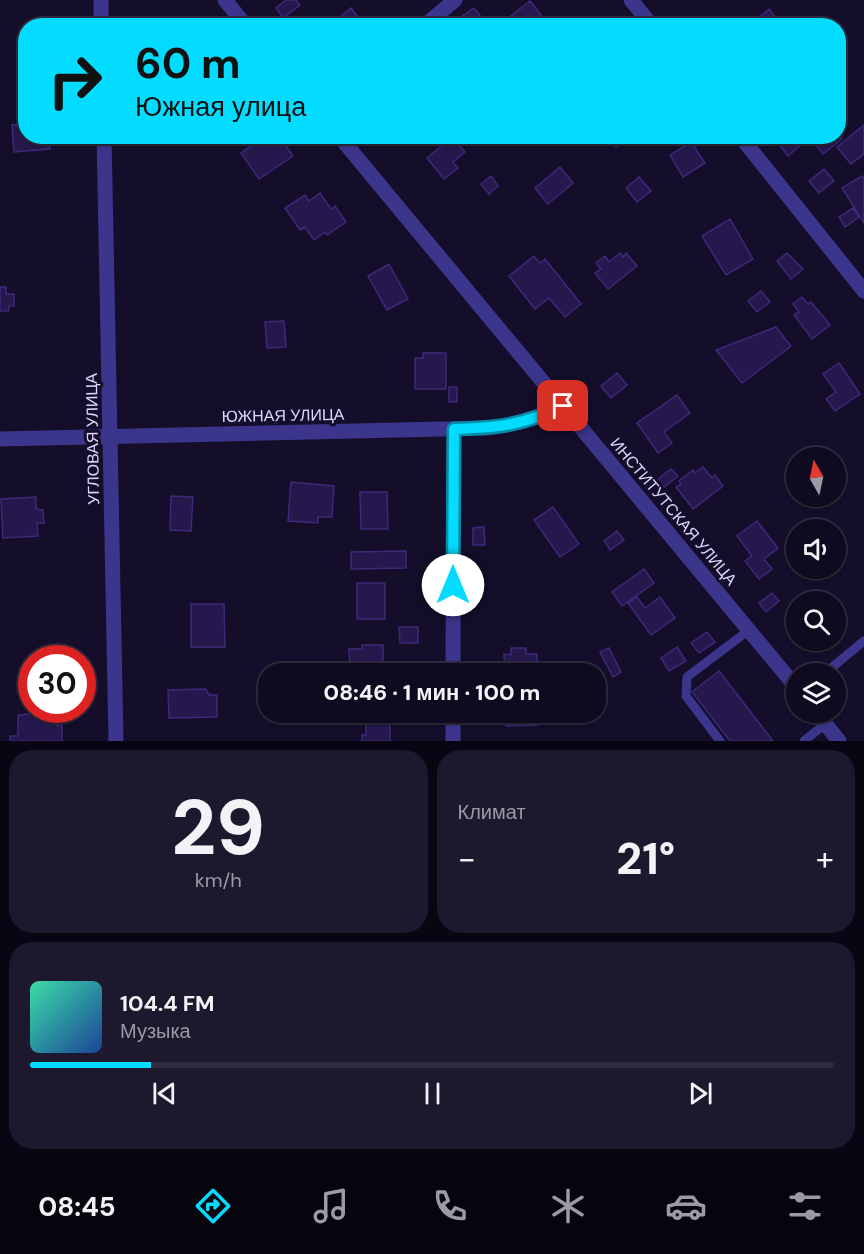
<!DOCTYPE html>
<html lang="ru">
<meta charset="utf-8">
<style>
body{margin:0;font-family:"DM Sans",sans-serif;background:#1d182d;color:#f1f3f6;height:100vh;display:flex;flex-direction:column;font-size:22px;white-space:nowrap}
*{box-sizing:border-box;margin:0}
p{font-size:20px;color:#9b9aa5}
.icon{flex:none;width:33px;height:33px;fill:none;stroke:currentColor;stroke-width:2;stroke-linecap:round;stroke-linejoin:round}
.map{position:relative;height:741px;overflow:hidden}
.drawer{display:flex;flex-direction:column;gap:9px;padding:9px;background:#080612;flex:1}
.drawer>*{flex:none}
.hud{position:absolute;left:18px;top:18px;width:828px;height:126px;border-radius:24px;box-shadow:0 2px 4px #0004,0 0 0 2px #2f2b3e;background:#03dbff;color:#111;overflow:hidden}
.needle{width:39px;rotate:351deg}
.fabs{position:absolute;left:786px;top:447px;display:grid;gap:12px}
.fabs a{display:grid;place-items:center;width:60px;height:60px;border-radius:50%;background:#0f0a20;box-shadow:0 2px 4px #0004,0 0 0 2px #2f2b3e;font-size:30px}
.speed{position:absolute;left:18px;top:645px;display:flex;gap:12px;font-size:30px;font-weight:700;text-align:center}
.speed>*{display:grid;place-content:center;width:78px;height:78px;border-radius:50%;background:#0f0a20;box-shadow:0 2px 4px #0004,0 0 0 2px #2f2b3e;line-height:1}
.speed .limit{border:9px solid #d22;background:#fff;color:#111}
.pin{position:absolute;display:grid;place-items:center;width:51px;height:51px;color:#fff;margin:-26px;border-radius:12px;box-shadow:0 3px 9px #0006}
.me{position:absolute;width:66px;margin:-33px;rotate:0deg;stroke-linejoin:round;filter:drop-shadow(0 0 4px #0008)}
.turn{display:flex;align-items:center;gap:21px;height:126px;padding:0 18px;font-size:27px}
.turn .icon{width:78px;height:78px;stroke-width:2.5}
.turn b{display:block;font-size:42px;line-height:51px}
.big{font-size:45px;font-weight:800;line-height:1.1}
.drawer .widget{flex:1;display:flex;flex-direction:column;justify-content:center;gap:9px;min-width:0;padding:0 21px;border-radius:24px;background:#1d182d}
.drawer .dial{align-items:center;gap:0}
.dial b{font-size:78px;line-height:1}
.song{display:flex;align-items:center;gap:18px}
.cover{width:72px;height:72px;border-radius:9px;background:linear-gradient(135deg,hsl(160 70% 55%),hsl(220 70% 35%))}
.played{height:6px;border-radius:3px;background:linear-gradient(90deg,#03dbff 15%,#2f2b3e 15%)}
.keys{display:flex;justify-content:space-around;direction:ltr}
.heat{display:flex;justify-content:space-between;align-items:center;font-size:33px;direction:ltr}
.drawer .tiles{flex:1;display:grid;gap:9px;grid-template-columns:1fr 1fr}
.widget:last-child{grid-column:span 2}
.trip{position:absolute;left:258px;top:663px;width:348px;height:60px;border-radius:24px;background:#0f0a20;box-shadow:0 2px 4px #0004,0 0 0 2px #2f2b3e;font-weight:800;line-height:60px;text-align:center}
.tabs{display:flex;height:96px;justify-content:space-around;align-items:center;background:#06040d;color:#9b9aa5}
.tabs .icon{width:42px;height:42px}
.tabs .selected{color:#03dbff}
.tabs b{font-size:27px;color:#f1f3f6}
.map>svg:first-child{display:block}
.building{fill:#25184c;stroke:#3c297a;stroke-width:1.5}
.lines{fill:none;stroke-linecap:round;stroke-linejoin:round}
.service{stroke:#3c358c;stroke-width:9}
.minor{stroke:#3c358c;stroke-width:15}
.route-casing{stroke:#028ea6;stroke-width:15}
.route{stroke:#03dbff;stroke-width:10}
.labels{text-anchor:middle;stroke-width:6;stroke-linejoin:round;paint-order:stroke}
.street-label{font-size:16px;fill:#ddd7ff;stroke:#140e2a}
</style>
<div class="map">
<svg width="864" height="741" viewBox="0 0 864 741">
<rect width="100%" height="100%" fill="#140e2a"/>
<path class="building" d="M286,0H296L300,5L283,18L276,8Z
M530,1L547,23L544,26H506L503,22Z
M351,8L361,21L356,26H329Z
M474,8L488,26H461L457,20Z
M769,9L782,26H749Z
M26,124V136H49L50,149L14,152L12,125Z
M864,125V154L851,164L837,147Z
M838,134L842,139L823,154L809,136H838Z
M265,136H279L293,156L259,179L241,153Z
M608,136H628L616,147Z
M786,136H796L802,144L788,156L778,143Z
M452,137L465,152L453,162L458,168L444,179L427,158Z
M691,142L705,163L683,177L670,155Z
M560,167L573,183L548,204L535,188Z
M824,169L834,181L819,193L809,181Z
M491,176L498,186L489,194L481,184Z
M862,176L864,179V223L842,188Z
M639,177L651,191L637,202L626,188Z
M320,193L331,209L335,206L346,222L327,235L325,232L314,240L305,227L300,230L285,208L305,195L309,201Z
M853,208L859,217L845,227L839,217Z
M730,219L753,259L726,275L702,236Z
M620,253L623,257L626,253L637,266L608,289L595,273L601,269L596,263L605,256L609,262Z
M787,253L803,269L791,279L777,261Z
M534,256L540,263L545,259L581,304L565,317L549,298L535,309L509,276Z
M389,264L408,299L387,310L368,276Z
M0,287H6V294H14V306H9V311H0Z
M761,291L770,302L757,312L748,301Z
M802,297L808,304L811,302L830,325L812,339L794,315L799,312L793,304Z
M284,321L286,347L267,348L265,322Z
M776,327L791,346L742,383L716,350Z
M423,353H446V389H415V358H423Z
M839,363L860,394L835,411L826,399L836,392L823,374Z
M617,373L627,385L611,398L601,386Z
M449,387H457V402H449Z
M677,395L690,413L664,432L672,443L658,453L637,423Z
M703,467L712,478L715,475L723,486L693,509L676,487L681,484L679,481L693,470L695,473Z
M671,469L678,476L663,488L657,480Z
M291,482L334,486L332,517H318V523L288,521Z
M360,492H387L388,529H361Z
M171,496L193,497L191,531L170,530Z
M36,497V509L43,510L44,523H37L38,536L3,538L1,499Z
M553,507L579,544L560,557L534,520Z
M757,521L778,548L764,559L772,569L759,579L745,561L752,556L737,536Z
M484,527L485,545H473V528Z
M617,531L624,540L610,550L604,541Z
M406,551V568L351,569V552Z
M644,569L654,583L622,606L612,592Z
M357,583H385V619H357Z
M772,593L779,601L766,612L759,603Z
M637,597L645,608L660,597L675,618L651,635L628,603Z
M191,604H224L225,647H191Z
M399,627H418V643H400Z
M707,632L715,642L699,653L691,643Z
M807,640H827L815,650Z
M362,645H383V672L350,673L349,649H362Z
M677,647L686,661L669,671L661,658Z
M511,648H526V654H537V674H505L504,654L511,655Z
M609,648L621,672L613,677L600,652Z
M719,671L773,741H730L692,692Z
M206,689L209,695H217V717L169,718L168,690Z
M32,710H57V726L62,725V741H10V736H18V715L32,714Z
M505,712H538V725L506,726Z
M390,723V741H362V735H366V724Z"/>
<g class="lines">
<path class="service" d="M824,674L864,641
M720,741L686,696L687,677L749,630
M804,741L825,724"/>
<path class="minor" d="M101,0V26
M225,0L246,26
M631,0L652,26
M424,26L455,0
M104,136L116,741
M339,136L796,687
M740,136L864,291
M0,439L487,428C515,425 538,418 563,406
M453,674L454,429
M816,712L839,741
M453,741V712"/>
</g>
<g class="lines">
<defs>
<path id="route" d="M453,585L454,429C497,428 524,425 563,406"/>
</defs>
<use href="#route" class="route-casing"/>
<use href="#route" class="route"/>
</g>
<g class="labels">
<g class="street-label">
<text transform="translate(283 415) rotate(-1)" y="6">ЮЖНАЯ УЛИЦА</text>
<text transform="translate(92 439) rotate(-91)" y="6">УГЛОВАЯ УЛИЦА</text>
<text transform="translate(674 511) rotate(50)" y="6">ИНСТИТУТСКАЯ УЛИЦА</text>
</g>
</g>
</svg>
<div class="fabs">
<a><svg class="needle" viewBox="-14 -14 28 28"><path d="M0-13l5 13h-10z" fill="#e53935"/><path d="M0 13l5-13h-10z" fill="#9b9aa5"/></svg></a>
<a><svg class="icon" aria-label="sound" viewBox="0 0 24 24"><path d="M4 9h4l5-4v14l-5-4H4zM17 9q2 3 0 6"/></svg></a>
<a><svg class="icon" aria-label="search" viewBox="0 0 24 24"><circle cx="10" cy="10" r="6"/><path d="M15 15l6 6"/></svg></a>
<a><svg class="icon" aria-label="layers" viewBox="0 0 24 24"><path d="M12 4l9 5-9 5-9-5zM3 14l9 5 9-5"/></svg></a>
</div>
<div class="speed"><div class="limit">30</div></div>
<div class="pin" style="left:563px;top:406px;background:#d93025"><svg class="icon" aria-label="arrive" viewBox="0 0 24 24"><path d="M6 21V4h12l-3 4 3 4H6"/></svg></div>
<svg class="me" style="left:453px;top:585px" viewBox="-20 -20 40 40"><circle r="19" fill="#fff"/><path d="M0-13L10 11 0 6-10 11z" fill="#03dbff"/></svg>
<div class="trip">08:46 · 1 мин · 100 m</div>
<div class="hud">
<div class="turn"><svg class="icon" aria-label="right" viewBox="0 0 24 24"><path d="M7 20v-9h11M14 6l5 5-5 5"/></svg><div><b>60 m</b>Южная улица</div></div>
</div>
</div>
<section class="drawer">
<div class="tiles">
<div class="widget dial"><b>29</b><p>km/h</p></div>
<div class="widget"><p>Климат</p>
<div class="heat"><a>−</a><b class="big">21°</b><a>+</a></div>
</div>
<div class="widget">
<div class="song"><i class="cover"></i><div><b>104.4 FM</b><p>Музыка</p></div></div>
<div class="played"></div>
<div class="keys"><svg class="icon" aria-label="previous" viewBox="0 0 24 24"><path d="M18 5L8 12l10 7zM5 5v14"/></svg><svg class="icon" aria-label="pause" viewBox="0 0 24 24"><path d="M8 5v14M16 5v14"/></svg><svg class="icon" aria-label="next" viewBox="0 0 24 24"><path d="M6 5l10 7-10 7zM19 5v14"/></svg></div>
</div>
</div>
</section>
<nav class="tabs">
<b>08:45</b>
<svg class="icon selected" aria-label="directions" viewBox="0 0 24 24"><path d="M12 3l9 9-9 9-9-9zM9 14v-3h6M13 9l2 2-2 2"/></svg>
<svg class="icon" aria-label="music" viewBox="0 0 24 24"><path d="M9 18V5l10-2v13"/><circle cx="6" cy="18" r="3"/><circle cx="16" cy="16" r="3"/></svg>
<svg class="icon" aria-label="phone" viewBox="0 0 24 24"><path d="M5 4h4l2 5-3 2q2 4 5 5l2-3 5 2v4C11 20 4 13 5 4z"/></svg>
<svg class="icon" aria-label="climate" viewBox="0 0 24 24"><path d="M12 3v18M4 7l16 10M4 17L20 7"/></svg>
<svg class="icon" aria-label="car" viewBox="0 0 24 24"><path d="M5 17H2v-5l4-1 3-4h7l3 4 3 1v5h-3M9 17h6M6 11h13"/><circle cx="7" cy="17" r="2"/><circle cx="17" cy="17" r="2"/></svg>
<svg class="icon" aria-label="filters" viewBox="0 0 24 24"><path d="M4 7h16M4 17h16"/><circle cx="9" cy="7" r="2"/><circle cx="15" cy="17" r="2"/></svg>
</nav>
